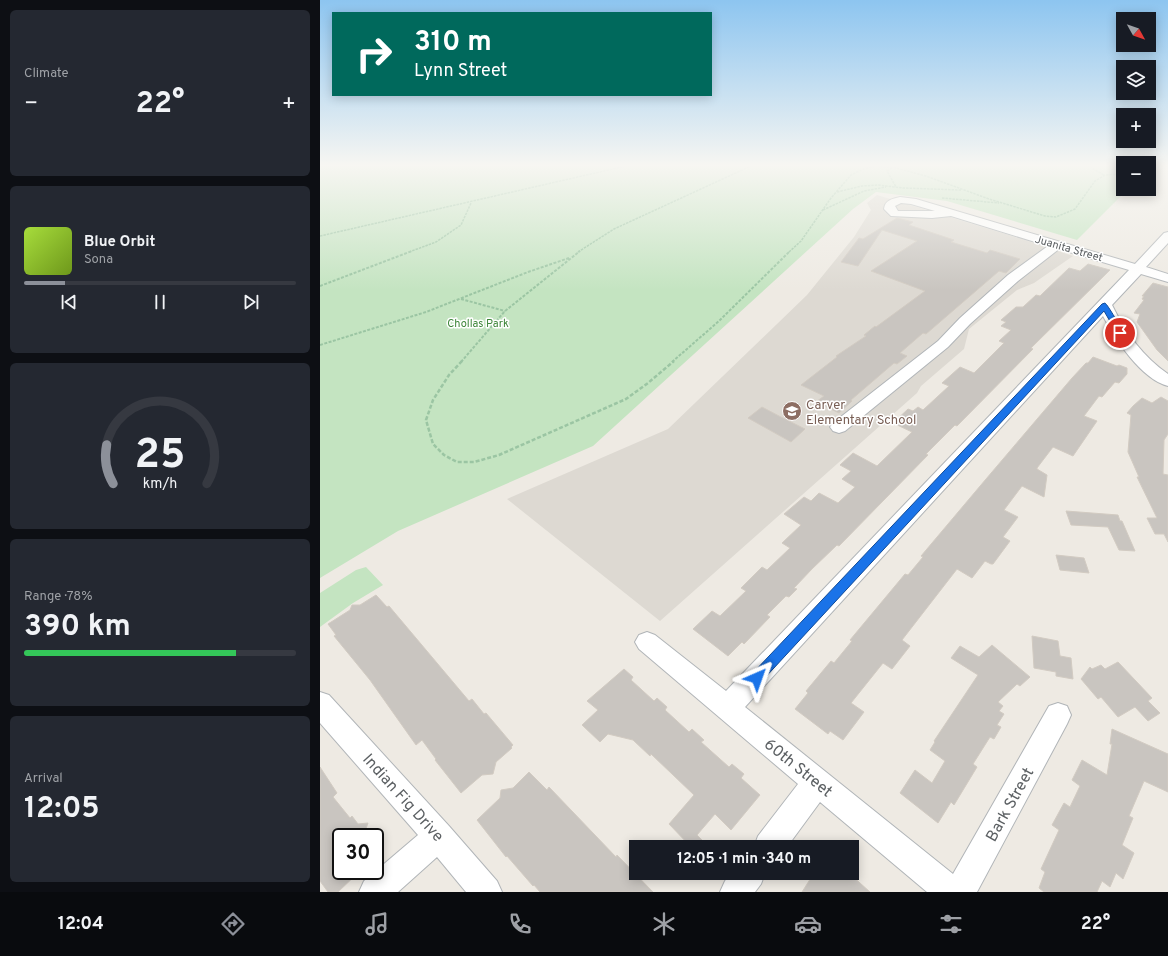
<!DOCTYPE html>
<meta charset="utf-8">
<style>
body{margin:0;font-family:Overpass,sans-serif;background:#242831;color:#f1f3f6;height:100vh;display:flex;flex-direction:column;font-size:15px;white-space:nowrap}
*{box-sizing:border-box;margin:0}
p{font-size:13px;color:#9ea1a6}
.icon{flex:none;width:22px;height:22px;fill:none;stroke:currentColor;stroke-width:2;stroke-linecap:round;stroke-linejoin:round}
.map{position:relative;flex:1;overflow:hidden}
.panel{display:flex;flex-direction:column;gap:10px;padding:10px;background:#0d0f14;width:320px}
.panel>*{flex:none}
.hud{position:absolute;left:12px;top:12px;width:380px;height:84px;border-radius:0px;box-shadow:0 2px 10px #0003;background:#00695c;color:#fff;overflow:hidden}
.needle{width:26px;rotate:130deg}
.fabs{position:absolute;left:796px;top:12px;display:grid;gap:8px}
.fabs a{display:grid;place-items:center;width:40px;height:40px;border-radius:0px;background:#171b24;box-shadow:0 2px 10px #0003;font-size:20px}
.speed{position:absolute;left:12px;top:828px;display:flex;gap:8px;font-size:20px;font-weight:700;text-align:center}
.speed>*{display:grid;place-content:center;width:52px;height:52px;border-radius:50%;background:#171b24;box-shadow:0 2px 10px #0003;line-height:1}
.speed .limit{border:2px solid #111;border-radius:6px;background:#fff;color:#111}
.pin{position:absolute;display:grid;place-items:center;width:34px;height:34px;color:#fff;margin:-17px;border:2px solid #fff;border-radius:50%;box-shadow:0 1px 4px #0007}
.me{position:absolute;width:44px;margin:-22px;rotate:43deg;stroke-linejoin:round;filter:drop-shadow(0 0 3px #0008)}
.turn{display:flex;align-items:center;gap:14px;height:84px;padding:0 16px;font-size:18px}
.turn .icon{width:52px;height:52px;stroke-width:2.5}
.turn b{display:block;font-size:28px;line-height:34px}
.big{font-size:30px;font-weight:700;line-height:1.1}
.panel .tile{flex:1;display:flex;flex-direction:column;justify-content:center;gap:6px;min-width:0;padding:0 14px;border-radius:6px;background:#242831}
.panel .dial{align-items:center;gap:0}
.dial svg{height:104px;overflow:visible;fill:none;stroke:#363941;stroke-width:7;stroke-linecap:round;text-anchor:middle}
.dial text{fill:#f1f3f6;stroke:none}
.song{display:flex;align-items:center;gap:12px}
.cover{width:48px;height:48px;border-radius:6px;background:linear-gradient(135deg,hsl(80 70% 55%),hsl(80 70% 35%))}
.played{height:4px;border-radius:2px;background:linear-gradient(90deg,#8c9099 15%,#363941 15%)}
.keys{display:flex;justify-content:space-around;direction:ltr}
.heat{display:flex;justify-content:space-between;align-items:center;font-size:22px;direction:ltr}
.charge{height:6px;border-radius:3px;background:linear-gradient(90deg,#34c759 78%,#363941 0)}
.trip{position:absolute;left:309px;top:840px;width:230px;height:40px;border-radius:0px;background:#171b24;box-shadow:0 2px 10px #0003;font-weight:700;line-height:40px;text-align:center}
.dock{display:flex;height:64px;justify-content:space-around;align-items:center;background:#090b0e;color:#9ea1a6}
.dock .icon{width:28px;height:28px}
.dock .selected{color:#8c9099}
.dock b{font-size:18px;color:#f1f3f6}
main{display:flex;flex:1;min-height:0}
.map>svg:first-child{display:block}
.education{fill:#ddd9d2}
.green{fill:#c4e4c1}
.building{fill:#c9c5c0;stroke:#d2cbc2}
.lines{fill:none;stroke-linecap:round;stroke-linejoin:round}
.minor-casing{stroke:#b1b5b8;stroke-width:2}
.path-far2{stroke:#9bc5a3;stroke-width:1.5;stroke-dasharray:2.5 1;stroke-linecap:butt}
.path-far1{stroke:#9bc5a3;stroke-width:2;stroke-dasharray:3 1.5;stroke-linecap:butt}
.path{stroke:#9bc5a3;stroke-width:2.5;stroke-dasharray:4 2;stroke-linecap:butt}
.minor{fill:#fff;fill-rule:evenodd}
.route{fill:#1a73e8;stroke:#114b97}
.labels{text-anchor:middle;stroke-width:3;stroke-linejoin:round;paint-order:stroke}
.far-street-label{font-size:11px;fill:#5c6063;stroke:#fff}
.far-park-label{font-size:11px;fill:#3d8539;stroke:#fff}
.education-label{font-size:13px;fill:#785e54;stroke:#fff;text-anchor:start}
.near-street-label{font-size:16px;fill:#5c6063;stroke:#fff}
</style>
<main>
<section class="panel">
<div class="tile"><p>Climate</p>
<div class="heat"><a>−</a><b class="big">22°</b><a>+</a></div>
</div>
<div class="tile">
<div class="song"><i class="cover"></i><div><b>Blue Orbit</b><p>Sona</p></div></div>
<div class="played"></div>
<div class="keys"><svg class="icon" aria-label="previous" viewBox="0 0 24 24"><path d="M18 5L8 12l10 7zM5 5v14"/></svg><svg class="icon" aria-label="pause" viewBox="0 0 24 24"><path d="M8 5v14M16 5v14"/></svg><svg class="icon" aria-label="next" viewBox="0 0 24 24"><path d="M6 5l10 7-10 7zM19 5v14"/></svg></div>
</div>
<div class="tile dial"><svg viewBox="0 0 100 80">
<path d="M14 69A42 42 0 1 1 86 69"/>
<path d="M14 69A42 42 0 0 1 9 39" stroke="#8c9099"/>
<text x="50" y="56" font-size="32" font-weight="700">25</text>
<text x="50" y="72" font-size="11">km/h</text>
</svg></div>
<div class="tile"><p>Range · 78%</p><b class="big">390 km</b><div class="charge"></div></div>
<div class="tile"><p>Arrival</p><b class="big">12:05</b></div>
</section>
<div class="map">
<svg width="848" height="892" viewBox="0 0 848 892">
<rect width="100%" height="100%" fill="#eeeae3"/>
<path class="education" d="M557,195L692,236L753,256L714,283L697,290L649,329L644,349L601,386L597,393L340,621L187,499L348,429L487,295L534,237L551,210L547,203Z"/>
<path class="green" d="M0,165H803V189H808L757,240L627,201L556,192L533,209L273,446L78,531L0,578Z
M46,567L63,585L33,603L0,627V593L36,570Z"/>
<path class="building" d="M577,218L593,222L589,225L634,240L631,242L667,253L670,250L700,259L686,273L679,271L606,334L603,333L580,353L587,356L577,364L574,363L531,400L532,401L519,413L496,402L504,396L481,385L517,357L516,356L546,336L544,335L555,326L556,327L605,291L551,271L597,241L562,230L538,266L521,262L539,238L543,239Z
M768,264L790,270L711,348L713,349L637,426L635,425L606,454L608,455L519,546L517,545L492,569L474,588L477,589L469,597L466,596L447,615L450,617L424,644L422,642L408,656L373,629L392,611L400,616L426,591L421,588L442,567L447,570L470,548L462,543L481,525L464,514L484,497L491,501L499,493L518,503L535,487L522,479L531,471L520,465L533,453L557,466L592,432L573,423L588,409L593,411L598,407L603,410L629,386L622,383L640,367L654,373L684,343L679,341L691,330L681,326L686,322L681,320L696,307H703L716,295L720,296L749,268L760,271Z
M833,283L848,287V361L837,350L817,322L820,314L814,313L824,300L822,299L824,296H822Z
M773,357L797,366L799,365L807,368V374L799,383L795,382L782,397L779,396L764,416L777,421L753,456L733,447L717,468V469L727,475L724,497L702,486L684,510L698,517L683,537L690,541L673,564H671L665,561L652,578L637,569L582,640L590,646L572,669L563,663L531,703L544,712L523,740L510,731L508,734L475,709L488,693L486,691L511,661L514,663L532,641L530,640L585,574L588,575L603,557L601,556L666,479L752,378L766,363H768Z
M841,397L848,401V434L844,440L843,474L848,475V542L844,534H835L827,518H837L817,477H819L808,452L811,415L807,413L813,406L822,398L832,403Z
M442,407L459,416L485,429L471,442L428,418Z
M746,511L798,515L800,521H802L815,551L799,550L788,527L751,525Z
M736,555L764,558L769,573L740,570Z
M56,595L67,607L69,606L149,701L152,699L164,714L166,713L193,745L191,747L192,748L176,762L173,774L162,775L141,793L115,760L116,759L102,740L96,745L50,680L14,636L16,635L8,624L30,610L32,605H40Z
M712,636L738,641L740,656L751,658L753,679L736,676V672L714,668Z
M672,645L710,677L700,686L697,684L678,702L683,706L679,711L684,714L677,725L681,727L674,739L670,737L653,764L657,767L634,805L631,802L618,823L580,793L595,770L612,783L625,761L610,750L615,742L614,741L658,675L631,658L640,646L659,657Z
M798,662L832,698L828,701L840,713L828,721L815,707L798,717L781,697L778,699L761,679L770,667L772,669L781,665L785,669Z
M304,669L313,677L311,680L334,701L337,698L347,707L345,710L369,732L372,729L384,740L381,742L409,767L412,764L424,774L421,778L440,795L411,830L395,814L377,835L389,847H371L349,824L374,795L331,754L330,756L313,740L288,734L280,742L262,725L278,710L267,701Z
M792,729L848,754V792L824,781L809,816L813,818L802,845L814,853L803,879L796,873L790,887L782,881L777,892H724L719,888L725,872L721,869L739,830L732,825L744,803L750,807L760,786L752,780L762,760L787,775L792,744H790Z
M0,767L17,793L13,797L30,818L32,816L38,824L48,823L43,837H21V871H40L18,892H8L0,881Z
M209,772L227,790L229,787L296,857L297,855L333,892H220L214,885L213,886L187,856L186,857L157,820L180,798L181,790L193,788Z
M494,873H529L550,892H482Z"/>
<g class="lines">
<defs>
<path id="minor" d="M580,197L596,199L815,264L844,233L848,232V243L826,267L848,274V282L821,274L792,305C805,332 823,357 848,374V386C821,379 795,339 783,316L425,707L633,874L729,706L738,703L747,706L751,715L747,724L657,892H607L500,802L467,847H434L438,836L478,784L319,649L315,642L319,635L327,632L335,635L406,691L809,270L739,249L698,281L650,324L628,347L525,431L519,433L513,431L510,427L513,423L618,341L640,318L688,275L728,246L631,216L612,218L571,216L564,209C565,200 572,199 580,197ZM581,203L591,204L615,211H578L575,206Z
M0,692L9,695L129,826L177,881L182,892H146L117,857L78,892H39L44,881L98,835L0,723Z
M411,873H445L441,884L435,892H400L405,881Z"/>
</defs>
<use href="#minor" class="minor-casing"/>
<path class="path-far2" d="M772,165V168L784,175
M572,168L567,171L576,187
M517,192L542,186L558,185L583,188L641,190
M622,198L679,203
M503,210L544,191L566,187
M0,236L310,165
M89,252L116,242L141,225L151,203
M258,252L294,229L433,165
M469,252L481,241L511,198L531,175L543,169L555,166L576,168L606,176L669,199L725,216L736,217L755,209L775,181L785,175L803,174"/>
<path class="path-far1" d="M0,286L92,251
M141,299L185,311
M0,345L106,312L208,272L249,258
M141,362L185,311L260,251
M352,362L399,321L470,251"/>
<path class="path" d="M142,361L129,375L113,400L106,420L113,444L124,455L137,462H154L179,455L306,399L328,383L354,361"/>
<use href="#minor" class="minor"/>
</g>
<linearGradient id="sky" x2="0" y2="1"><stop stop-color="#8dc5f0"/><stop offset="0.57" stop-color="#f7f6f2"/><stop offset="1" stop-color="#f7f6f2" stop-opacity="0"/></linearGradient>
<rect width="848" height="290" fill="url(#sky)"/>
<path class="route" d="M785,303C788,305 801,328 804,333L803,335H798L784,311L441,682L437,684L432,682L430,678L432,674L782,304Z"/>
<defs>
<symbol id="school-disc" viewBox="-11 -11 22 22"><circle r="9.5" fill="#8d6e63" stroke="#fff"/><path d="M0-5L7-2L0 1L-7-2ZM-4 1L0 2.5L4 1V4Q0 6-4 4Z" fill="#fff"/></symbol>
</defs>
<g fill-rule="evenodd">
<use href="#school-disc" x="461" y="400" width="22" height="22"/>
</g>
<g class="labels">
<g class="far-street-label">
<text transform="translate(749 248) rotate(16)" y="4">Juanita Street</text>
</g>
<g class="far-park-label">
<text x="158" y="327">Chollas Park</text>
</g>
<g class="education-label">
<text x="486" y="409">Carver<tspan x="486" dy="15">Elementary School</tspan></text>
</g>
<g class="near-street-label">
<text transform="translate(479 767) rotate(39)" y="6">60th Street</text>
<text transform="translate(84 797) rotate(48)" y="6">Indian Fig Drive</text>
<text transform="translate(689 804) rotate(-61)" y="6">Bark Street</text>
</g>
</g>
</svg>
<div class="fabs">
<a><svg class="needle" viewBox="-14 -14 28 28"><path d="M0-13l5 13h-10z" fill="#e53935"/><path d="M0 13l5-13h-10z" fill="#9ea1a6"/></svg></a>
<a><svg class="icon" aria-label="layers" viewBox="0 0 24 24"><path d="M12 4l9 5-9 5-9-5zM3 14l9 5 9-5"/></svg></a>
<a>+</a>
<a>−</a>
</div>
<div class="speed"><div class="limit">30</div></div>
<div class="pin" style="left:800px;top:333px;background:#d93025"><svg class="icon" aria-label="arrive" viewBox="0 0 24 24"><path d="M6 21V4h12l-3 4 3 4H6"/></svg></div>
<svg class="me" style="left:437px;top:678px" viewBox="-20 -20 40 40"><path d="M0-17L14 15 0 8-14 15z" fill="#1a73e8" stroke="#fff" stroke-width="4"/></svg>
<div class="trip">12:05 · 1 min · 340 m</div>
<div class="hud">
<div class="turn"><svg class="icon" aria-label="right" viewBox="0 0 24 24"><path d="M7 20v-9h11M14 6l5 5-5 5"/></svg><div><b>310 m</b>Lynn Street</div></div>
</div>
</div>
</main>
<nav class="dock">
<b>12:04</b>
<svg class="icon selected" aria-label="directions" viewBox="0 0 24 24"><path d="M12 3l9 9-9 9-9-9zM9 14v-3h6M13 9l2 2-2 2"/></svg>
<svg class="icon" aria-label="music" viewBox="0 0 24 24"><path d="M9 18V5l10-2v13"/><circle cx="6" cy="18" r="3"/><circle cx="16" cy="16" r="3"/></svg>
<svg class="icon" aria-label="phone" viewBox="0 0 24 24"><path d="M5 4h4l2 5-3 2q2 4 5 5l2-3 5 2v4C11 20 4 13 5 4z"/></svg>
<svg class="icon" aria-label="climate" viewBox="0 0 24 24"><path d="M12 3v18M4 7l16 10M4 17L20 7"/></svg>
<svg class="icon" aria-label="car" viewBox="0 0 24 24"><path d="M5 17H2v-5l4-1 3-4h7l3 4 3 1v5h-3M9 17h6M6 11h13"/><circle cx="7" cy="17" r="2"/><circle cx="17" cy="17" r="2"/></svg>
<svg class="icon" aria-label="filters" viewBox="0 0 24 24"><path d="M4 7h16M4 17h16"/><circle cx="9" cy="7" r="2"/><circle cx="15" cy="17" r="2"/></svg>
<b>22°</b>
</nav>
